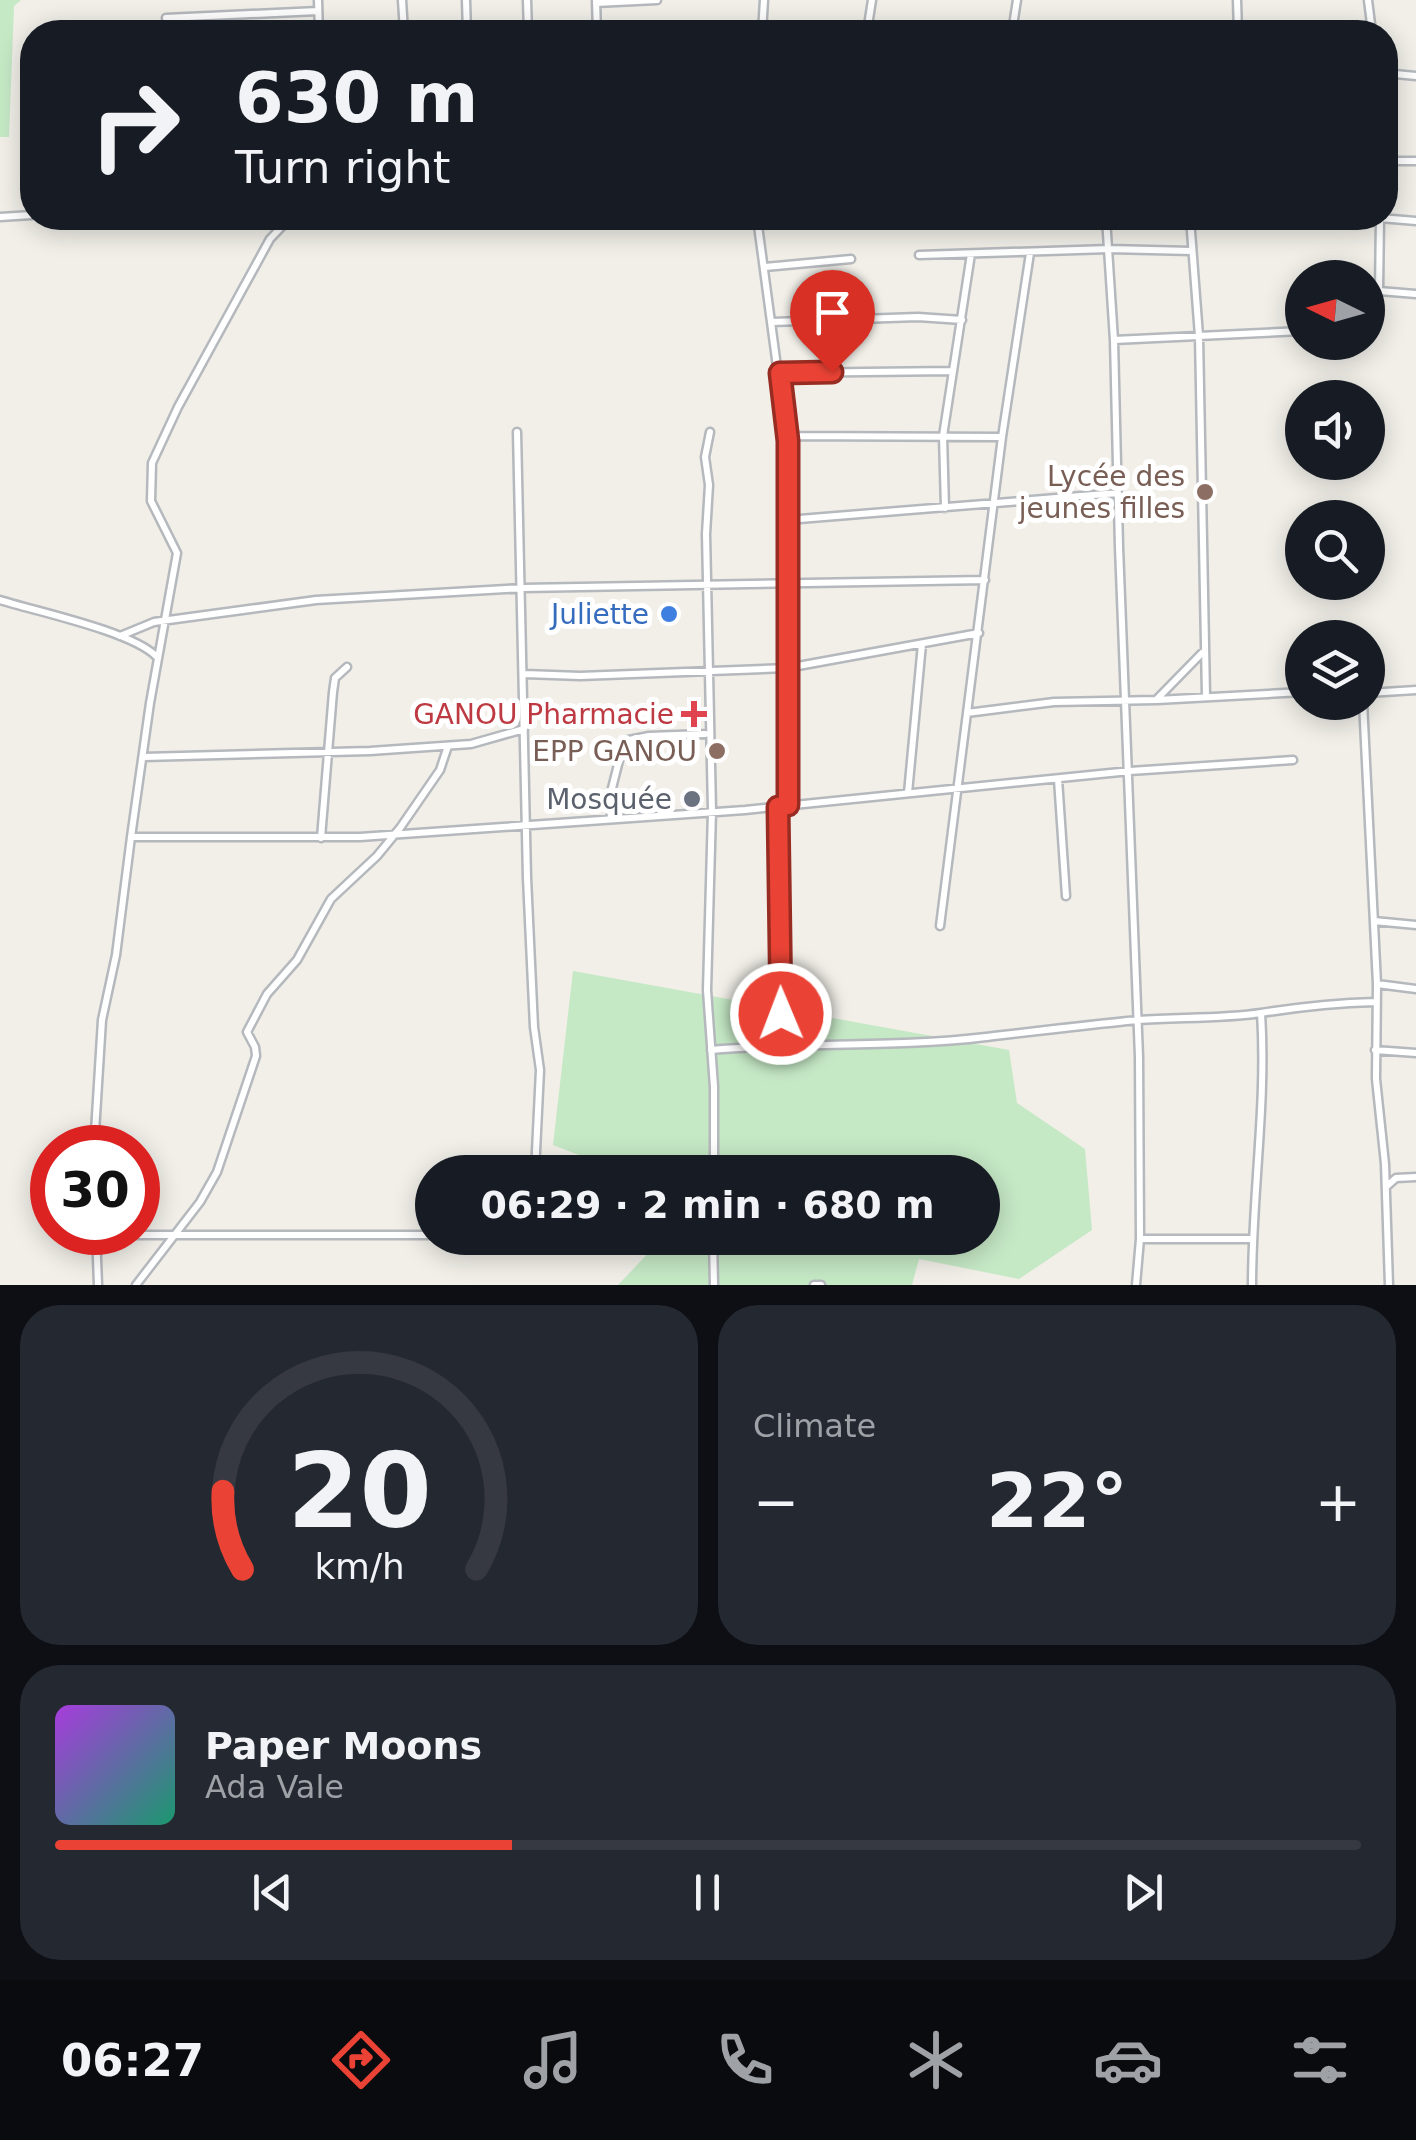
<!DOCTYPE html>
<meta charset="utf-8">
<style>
body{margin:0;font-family:"DejaVu Sans",sans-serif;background:#242831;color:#f1f3f6;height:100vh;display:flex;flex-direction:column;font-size:38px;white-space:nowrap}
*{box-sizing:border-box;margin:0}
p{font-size:32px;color:#9ea1a6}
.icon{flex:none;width:55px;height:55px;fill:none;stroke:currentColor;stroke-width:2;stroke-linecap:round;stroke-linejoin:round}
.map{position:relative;height:1285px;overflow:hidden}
.panel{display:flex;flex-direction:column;gap:20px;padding:20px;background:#0d0f14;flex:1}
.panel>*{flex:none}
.top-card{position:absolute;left:20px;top:20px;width:1378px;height:210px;border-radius:40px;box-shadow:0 5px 25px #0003;background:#171b24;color:#f1f3f6;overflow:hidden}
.needle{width:65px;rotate:275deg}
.tools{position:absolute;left:1285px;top:260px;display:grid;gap:20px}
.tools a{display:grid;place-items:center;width:100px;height:100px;border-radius:50%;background:#171b24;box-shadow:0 5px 25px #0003;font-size:50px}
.speed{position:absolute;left:30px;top:1125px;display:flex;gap:20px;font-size:50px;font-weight:700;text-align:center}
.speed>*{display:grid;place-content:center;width:130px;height:130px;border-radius:50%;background:#171b24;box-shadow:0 5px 25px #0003;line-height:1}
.speed .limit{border:15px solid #d22;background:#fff;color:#111}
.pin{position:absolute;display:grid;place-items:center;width:85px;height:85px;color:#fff;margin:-102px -42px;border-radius:50% 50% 50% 0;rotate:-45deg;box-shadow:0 0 10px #0007}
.pin .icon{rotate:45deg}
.me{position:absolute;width:110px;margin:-55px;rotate:359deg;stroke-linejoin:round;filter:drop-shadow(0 0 8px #0008)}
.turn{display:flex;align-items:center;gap:35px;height:210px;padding:0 50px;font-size:45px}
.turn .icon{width:130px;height:130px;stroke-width:2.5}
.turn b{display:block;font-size:70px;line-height:85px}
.big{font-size:75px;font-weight:800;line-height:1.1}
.panel .card{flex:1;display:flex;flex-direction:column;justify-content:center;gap:15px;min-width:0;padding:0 35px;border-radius:40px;background:#242831}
.panel .dial{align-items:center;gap:0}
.dial svg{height:260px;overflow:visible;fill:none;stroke:#363941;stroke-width:7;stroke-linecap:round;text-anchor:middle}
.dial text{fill:#f1f3f6;stroke:none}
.song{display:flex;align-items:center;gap:30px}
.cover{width:120px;height:120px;border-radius:15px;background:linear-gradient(135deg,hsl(280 70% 55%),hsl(160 70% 35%))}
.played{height:10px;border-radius:5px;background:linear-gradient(90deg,#ea4335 35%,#363941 35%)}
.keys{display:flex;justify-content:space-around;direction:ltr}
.heat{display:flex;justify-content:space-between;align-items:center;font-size:55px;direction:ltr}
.panel .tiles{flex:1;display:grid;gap:20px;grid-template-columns:1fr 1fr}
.card:last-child{grid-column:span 2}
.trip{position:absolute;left:415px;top:1155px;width:585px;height:100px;border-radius:50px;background:#171b24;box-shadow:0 5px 25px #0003;font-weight:800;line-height:100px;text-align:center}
.menu{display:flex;height:160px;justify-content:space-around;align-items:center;background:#090b0e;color:#9ea1a6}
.menu .icon{width:70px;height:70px}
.menu .selected{color:#ea4335}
.menu b{font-size:45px;color:#f1f3f6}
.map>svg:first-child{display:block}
.green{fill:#c5e8c5}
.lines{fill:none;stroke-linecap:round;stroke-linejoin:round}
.minor-casing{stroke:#b5b8bc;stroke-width:11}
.minor{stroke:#fff;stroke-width:6}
.route-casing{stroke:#982c22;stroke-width:25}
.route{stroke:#ea4335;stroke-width:18}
.education-dot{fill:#8d6e63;stroke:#fff;stroke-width:4}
.shop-dot{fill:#3f7fe0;stroke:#fff;stroke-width:4}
.health-dot{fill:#e0444e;stroke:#fff;stroke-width:4}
.worship-dot{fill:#6b7280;stroke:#fff;stroke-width:4}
.labels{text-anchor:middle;stroke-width:10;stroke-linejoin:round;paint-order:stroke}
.education-label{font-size:28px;fill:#785e54;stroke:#fff;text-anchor:end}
.shop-label{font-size:28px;fill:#366cbe;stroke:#fff;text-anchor:end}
.health-label{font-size:28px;fill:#be3a42;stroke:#fff;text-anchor:end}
.worship-label{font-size:28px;fill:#5b616d;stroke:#fff;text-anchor:end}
</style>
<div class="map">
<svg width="1416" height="1285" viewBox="0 0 1416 1285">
<rect width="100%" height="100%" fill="#f1efe8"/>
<path class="green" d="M0,0H21L14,6L9,137H0Z
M573,971L1009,1050L1017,1103L1085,1149L1092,1230L1019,1279L919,1259L912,1285H618L656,1245L658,1238H982V1172H623L553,1145Z"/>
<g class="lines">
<defs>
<path id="minor" d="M318,0L319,32
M402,0L404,32
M466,0L467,32
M527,0L528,32
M596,0L597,32
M1237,0L1238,32
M1368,0L1372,32
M596,3L657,0
M166,18L318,11
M762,32L764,0
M867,32L872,0
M1012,32L1017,0
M1385,73L1416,76
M29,86H32
M1385,161H1416
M0,217L32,215
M757,218L787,441L788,804
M1106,218L1114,340L1119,547L1139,1057L1140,1239L1136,1285
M1190,218L1199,336L1206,696
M1380,218L1416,221
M919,255L1109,249L1192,251
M765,267L851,259
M1379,291L1416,294
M1368,321L1379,291L1380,218
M772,322L918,317L962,320
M1114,340L1302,331
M780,373L952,371
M517,432L527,878L534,1027L540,1070L535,1172
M710,432L705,457L709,485L706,534L712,811L707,990L714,1087V1172
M787,436L1002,437
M945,508L943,436L971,254
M787,520L1118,493
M0,600C39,612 130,631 156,656
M120,636L154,622L316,600L523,588L985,580
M525,674L580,676L787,668L979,633
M1368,693L1416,690
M1157,700L1302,692
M1363,702L1377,984L1376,1079L1385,1164L1389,1285
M967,713L1054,702L1156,700L1202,653
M144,757L370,751L471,744L524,729
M1058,779L1066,896
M908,793L922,644
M778,807L782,1044
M611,818L610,796L624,741L649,736L705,734
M131,837L150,703L177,553L151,501L152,463L178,407L270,239L290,218
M321,838L333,692L335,678L347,667
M1374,921L1416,925
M940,926L1002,437L1030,253
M1377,984L1416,989
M711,1050C803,1042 895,1048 986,1037C1037,1031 1087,1025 1138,1020C1179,1017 1221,1019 1261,1013C1299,1007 1336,1003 1375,1002
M1375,1050L1416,1053
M94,1148L102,1020L116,955L131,837H360L745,810L1130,771L1293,760
M1386,1187L1396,1178L1416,1177
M96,1232L98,1285
M96,1235H432
M574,1238H610
M713,1238L714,1285
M1140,1239H1252
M136,1285L200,1202L217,1172L256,1056L255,1047L247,1032L267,994L297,960L331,899L377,856L400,828L440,770L448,746
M814,1285H821
M1252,1285C1252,1194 1267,1103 1261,1013"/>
</defs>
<use href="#minor" class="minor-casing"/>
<use href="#minor" class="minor"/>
</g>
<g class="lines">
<defs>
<path id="route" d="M781,1014L778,807L788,805V441L780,373L832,372"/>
</defs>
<use href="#route" class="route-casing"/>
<use href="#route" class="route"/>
</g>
<g class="education-dot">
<circle cx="1205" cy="492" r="10"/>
<circle cx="717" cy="751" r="10"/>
</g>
<circle class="shop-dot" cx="669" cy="614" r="10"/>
<path class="health-dot" d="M689 699h10v10h10v10h-10v10h-10v-10h-10v-10h10z"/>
<circle class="worship-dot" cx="692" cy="799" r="10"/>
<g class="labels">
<g class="education-label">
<text x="1185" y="486">Lycée des<tspan x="1185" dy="32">jeunes filles</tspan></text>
<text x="697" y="761">EPP GANOU</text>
</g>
<g class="shop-label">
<text x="649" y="624">Juliette</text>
</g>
<g class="health-label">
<text x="674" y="724">GANOU Pharmacie</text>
</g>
<g class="worship-label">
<text x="672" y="809">Mosquée</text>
</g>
</g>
</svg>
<div class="tools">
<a><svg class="needle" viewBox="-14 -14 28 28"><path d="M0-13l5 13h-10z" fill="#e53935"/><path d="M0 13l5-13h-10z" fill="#9ea1a6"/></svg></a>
<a><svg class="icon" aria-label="sound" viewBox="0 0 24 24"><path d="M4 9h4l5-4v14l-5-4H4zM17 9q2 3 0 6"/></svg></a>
<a><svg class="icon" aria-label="search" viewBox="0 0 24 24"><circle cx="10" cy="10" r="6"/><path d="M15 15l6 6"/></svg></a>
<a><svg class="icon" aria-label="layers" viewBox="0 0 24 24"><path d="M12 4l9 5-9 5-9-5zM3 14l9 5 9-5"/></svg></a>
</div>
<div class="speed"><div class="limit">30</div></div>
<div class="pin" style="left:832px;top:372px;background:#d93025"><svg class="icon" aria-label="arrive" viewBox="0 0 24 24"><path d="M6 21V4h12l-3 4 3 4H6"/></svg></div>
<svg class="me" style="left:781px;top:1014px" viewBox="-20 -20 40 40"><circle r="17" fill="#ea4335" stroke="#fff" stroke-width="3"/><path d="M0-11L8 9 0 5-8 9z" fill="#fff"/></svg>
<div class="trip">06:29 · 2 min · 680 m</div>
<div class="top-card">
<div class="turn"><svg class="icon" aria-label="right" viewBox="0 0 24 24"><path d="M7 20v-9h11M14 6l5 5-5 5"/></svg><div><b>630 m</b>Turn right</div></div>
</div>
</div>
<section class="panel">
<div class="tiles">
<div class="card dial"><svg viewBox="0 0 100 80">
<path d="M14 69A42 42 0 1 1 86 69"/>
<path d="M14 69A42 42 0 0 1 8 45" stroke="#ea4335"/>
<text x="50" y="56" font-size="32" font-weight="700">20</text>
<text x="50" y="72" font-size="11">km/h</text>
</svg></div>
<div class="card"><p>Climate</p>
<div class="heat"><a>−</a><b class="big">22°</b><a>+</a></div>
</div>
<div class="card">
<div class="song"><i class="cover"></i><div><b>Paper Moons</b><p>Ada Vale</p></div></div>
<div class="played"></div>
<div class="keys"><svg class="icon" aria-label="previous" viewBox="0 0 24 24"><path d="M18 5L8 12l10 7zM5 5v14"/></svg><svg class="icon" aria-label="pause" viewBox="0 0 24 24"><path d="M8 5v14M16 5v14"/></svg><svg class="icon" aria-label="next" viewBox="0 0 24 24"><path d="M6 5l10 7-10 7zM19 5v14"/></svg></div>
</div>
</div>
</section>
<nav class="menu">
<b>06:27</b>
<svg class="icon selected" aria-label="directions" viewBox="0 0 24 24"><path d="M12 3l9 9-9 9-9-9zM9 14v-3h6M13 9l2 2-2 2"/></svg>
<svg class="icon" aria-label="music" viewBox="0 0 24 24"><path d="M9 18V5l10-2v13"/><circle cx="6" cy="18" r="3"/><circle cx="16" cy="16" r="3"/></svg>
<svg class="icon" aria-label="phone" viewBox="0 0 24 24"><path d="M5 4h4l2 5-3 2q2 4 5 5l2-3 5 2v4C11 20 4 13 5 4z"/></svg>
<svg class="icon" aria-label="climate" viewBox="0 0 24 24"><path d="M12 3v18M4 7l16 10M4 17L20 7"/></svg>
<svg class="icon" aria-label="car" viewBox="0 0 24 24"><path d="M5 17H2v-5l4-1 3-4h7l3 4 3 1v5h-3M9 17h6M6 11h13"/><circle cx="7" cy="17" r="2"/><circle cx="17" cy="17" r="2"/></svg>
<svg class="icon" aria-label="filters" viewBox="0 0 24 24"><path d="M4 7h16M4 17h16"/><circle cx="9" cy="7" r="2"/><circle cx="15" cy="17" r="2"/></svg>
</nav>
